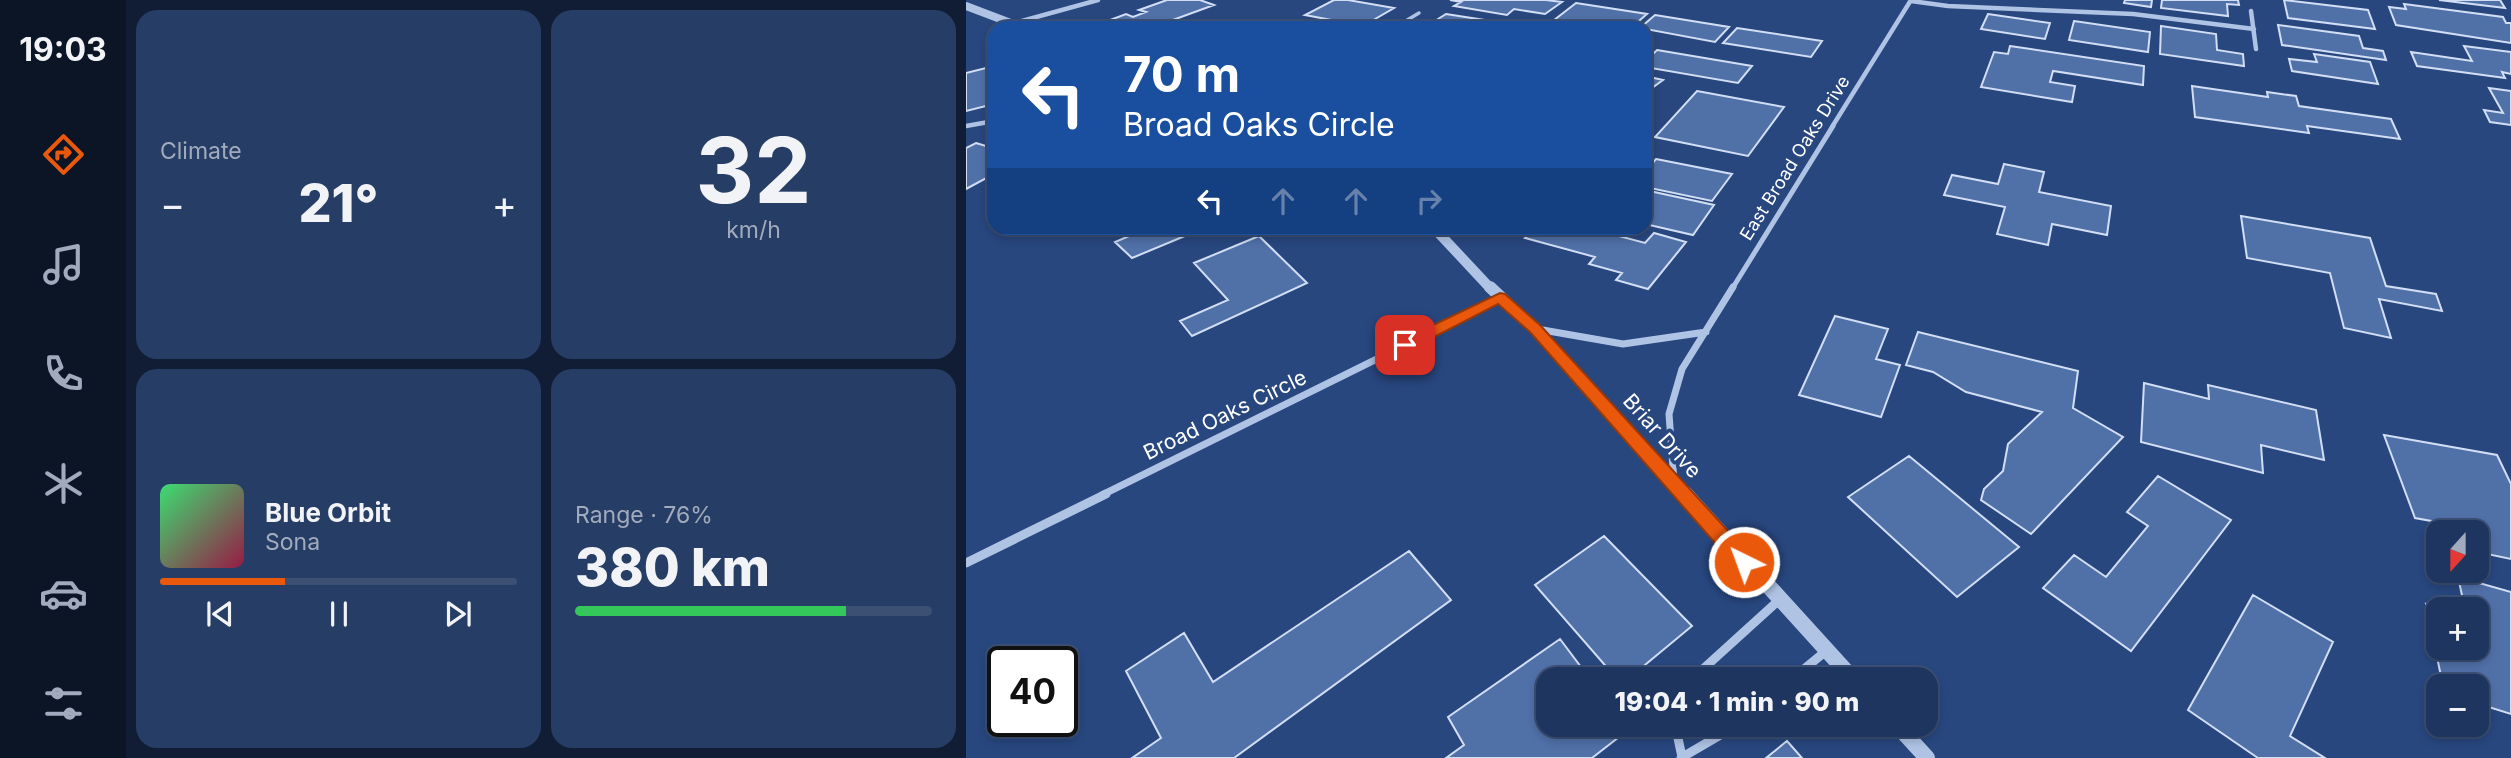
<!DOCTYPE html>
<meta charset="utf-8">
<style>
body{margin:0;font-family:Inter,sans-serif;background:#263d65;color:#f1f3f6;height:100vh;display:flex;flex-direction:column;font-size:26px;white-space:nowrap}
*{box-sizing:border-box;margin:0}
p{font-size:23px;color:#a1abbd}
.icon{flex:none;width:38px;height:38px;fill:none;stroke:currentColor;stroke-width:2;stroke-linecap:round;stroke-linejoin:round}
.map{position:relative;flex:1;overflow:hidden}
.drawer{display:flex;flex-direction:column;gap:10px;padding:10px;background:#101d34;width:840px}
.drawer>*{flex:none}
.banner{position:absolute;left:21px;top:21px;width:665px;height:214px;border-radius:21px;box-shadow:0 4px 10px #0003,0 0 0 2px #3c5074;background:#1a4fa0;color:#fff;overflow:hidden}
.needle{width:46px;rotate:201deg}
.tools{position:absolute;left:1460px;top:520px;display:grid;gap:14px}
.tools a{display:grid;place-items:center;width:63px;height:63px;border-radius:14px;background:#1e355f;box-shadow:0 4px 10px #0003,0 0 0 2px #3c5074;font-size:35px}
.speed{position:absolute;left:21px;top:646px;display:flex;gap:14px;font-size:35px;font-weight:700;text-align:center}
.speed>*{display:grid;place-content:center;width:91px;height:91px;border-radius:50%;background:#1e355f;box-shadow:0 4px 10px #0003,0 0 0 2px #3c5074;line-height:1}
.speed .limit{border:4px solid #111;border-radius:10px;background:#fff;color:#111}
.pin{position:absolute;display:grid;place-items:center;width:60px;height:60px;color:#fff;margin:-30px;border-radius:14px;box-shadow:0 4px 10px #0006}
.me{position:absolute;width:77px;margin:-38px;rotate:318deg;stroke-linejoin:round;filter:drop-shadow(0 0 5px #0008)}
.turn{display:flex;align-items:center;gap:24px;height:147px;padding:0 21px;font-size:32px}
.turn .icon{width:91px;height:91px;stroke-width:2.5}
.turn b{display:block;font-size:49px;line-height:60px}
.lanes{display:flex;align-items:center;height:66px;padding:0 21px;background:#0003;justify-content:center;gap:35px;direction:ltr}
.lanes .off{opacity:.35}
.big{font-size:52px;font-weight:800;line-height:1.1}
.drawer .tile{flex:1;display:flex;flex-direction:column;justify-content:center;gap:10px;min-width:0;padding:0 24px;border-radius:21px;background:#263d65}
.drawer .dial{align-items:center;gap:0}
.dial b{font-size:91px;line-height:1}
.song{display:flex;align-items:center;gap:21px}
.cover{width:84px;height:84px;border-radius:10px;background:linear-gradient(135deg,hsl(140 70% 55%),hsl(340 70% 35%))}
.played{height:7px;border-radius:4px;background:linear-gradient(90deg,#ea580c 35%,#3c5074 35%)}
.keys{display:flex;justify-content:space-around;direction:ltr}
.heat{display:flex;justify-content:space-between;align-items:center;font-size:38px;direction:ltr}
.charge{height:10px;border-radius:5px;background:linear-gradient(90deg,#34c759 76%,#3c5074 0)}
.drawer .tiles{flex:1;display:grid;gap:10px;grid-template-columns:repeat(2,1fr)}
.trip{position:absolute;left:570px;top:667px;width:402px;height:70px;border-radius:21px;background:#1e355f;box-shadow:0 4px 10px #0003,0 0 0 2px #3c5074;font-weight:800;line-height:70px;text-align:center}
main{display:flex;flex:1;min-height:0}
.dock{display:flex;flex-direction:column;width:126px;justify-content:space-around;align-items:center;background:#0c1526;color:#a1abbd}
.dock .icon{width:49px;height:49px}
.dock .active{color:#ea580c}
.dock b{font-size:32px;color:#f1f3f6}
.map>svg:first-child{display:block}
.building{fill:#5070a8;stroke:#d1def4;stroke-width:2}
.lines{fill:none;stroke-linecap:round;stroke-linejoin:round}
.service{stroke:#afc3e5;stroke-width:3.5}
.minor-far3{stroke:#afc3e5;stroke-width:4.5}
.minor-far2{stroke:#afc3e5;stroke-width:5}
.minor-far1{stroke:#afc3e5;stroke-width:7}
.minor{stroke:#afc3e5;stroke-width:9}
.tertiary-far3{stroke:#afc3e5;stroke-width:8}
.tertiary-far2{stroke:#afc3e5;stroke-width:10}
.tertiary-far1{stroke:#afc3e5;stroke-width:12}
.tertiary{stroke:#afc3e5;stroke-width:16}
.route{fill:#ea580c;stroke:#983908;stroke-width:2}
.labels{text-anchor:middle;stroke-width:7;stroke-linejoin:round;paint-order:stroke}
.far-street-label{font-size:18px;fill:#fff;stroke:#28477f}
.street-label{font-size:21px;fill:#fff;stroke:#28477f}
</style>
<main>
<nav class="dock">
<b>19:03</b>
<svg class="icon active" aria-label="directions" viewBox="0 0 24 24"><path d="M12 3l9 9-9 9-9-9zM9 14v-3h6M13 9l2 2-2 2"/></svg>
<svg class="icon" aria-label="music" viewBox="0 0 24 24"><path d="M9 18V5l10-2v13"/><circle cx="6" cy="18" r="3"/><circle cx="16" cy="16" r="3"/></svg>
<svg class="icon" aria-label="phone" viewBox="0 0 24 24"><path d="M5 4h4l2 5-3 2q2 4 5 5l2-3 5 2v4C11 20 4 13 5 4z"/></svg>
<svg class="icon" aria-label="climate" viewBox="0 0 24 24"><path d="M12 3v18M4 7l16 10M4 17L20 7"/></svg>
<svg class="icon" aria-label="car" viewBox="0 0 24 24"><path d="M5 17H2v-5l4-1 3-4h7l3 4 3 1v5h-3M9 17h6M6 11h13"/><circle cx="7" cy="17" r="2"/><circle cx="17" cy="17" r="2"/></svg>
<svg class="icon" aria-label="filters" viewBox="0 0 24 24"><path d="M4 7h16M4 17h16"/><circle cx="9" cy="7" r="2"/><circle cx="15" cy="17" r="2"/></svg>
</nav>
<section class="drawer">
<div class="tiles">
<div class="tile"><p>Climate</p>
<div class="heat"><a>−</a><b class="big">21°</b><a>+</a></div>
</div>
<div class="tile dial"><b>32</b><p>km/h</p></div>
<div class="tile">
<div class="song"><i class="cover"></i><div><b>Blue Orbit</b><p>Sona</p></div></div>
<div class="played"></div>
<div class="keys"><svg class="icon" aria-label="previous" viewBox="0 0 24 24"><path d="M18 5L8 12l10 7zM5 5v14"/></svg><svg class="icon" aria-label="pause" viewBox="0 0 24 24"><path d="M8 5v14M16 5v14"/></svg><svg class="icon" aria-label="next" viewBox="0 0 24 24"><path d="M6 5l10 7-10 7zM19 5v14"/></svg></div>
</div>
<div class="tile"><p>Range · 76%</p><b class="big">380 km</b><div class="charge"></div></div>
</div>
</section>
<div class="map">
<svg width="1545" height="758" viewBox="0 0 1545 758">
<rect width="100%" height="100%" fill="#28477f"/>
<path class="building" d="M201,0H234L248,5L185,28H150L136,23L160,14L167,17L180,12L173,10Z
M368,0H382L428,8L397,26L339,15Z
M484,0H580L596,2L579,14L548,9L541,15L488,6L495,2Z
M1159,0H1186L1185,7L1158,3Z
M1196,0H1272L1273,5L1261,4L1262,16L1195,8Z
M1318,0L1402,10L1409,29L1322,18Z
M1473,0H1534L1539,8Z
M610,3L681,14L666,27L634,22L626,28L583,24Z
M1438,4L1537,17L1540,23H1545V43L1430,25L1423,7L1440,9Z
M480,14L544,24L539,28H458Z
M1022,14L1084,23L1079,39L1015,29Z
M689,15L763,27L749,42L674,28Z
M1108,21L1184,32L1182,52L1103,40Z
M1312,25L1393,36L1397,48L1417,51L1420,60L1316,45Z
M1195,26L1250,34L1251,50L1277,54L1278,66L1194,54Z
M771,28L856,41L845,57L757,43Z
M1044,46L1178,66L1177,85L1087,71L1084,82L1109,86L1106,102L1015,87L1028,52L1042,54Z
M1498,46L1545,52V74L1536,72L1539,78L1451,66L1445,52L1506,61Z
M691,50L786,66L772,83L679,67V62Z
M1348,54L1404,62L1412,84L1326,71L1323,59L1351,62Z
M28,66V104L0,111V73Z
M679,76L697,80L679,93Z
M1226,86L1302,97L1301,92L1330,96L1333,106L1425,119L1434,139L1341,126L1343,133L1229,117Z
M1523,88L1545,91V125L1524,122L1518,110L1537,113Z
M731,91L818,107L782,156L689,137Z
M10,143L23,147L28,144V174L0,189V148Z
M690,159L766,174L746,201L679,187V172Z
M1038,164L1078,172L1073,192L1145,206L1141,235L1086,224L1082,245L1031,234L1039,207L978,195L986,175L1032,184Z
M679,190L748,205L727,235L679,224Z
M1275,216L1404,238L1420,286L1470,294L1476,311L1413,299L1425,338L1378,328L1364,273L1281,258Z
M161,228H238L166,258L149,242L168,234Z
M570,228H656L649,235L679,243L688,233L720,242L682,289L650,280L656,273L623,264L629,257L559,238Z
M293,236L341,283L226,336L214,321L262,300L228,263Z
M869,316L922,329L910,359L934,365L915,417L833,395Z
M952,332L1112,371L1107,408L1157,437L1065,534L1015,500L1018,489L1037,471L1042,444L1076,412L1000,392L967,372L940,365Z
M1178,383L1243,399L1242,385L1350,410L1358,460L1295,445L1297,473L1175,442Z
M1418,435L1531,455L1545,484V559L1521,554L1510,529L1449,518Z
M943,456L1053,547L991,597L882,497Z
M1192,476L1265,520L1165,651L1077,588L1108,555L1140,577L1182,526L1161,512Z
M638,536L726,626L662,679H651L569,585Z
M443,551L485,600L268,758H166L195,738L160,671L218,633L247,682Z
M1492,577L1545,592V714L1510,703V686H1477L1460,604L1479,609H1472V648H1510V609H1499Z
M1287,595L1367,642L1324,736L1359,758H1292L1222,710Z
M594,639L624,679H583V724H658L662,730L626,758H480L498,745L482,717Z
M821,741L836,758H800Z"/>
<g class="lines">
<path class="service" d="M428,28L453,13"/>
<path class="minor-far3" d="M945,1L982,6L1167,14L1288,29
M1285,11L1290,49
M45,24L132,0
M0,126L28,121
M866,127L945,0"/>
<path class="minor-far2" d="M766,289L867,126"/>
<path class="minor-far1" d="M571,329L657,344L740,332
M708,481L703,414L716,369L767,287
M136,495L534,298"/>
<path class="minor" d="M0,563L140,494
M726,679L813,600
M826,679L860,651
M709,724L716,757
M715,758L773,724"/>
<path class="tertiary-far3" d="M0,6L58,28"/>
<path class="tertiary-far2" d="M468,228L525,289"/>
<path class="tertiary-far1" d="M524,287L569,329L720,495"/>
<path class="tertiary" d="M719,494L887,679
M930,724L961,758"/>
</g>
<path class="route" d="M534,293L539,294L574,325L785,556L788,562L785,568L778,570L771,568L564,332L532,304L445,349H434L432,345L434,341Z"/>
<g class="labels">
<g class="far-street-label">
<text transform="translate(829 158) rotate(-58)" y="6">East Broad Oaks Drive</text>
</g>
<g class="street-label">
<text transform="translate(259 415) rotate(-26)" y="7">Broad Oaks Circle</text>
<text transform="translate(696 436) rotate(48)" y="7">Briar Drive</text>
</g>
</g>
</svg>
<div class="tools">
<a><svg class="needle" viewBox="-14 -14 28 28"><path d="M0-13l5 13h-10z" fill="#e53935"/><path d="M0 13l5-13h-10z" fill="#a1abbd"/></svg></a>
<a>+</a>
<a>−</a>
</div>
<div class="speed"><div class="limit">40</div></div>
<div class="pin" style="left:439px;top:345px;background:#d93025"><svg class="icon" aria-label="arrive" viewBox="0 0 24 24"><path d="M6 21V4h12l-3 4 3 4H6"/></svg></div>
<svg class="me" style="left:778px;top:562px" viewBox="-20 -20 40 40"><circle r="17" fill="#ea580c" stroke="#fff" stroke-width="3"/><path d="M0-11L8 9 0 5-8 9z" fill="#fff"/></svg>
<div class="trip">19:04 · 1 min · 90 m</div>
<div class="banner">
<div class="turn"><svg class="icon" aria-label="left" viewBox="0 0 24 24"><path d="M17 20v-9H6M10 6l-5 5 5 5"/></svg><div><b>70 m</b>Broad Oaks Circle</div></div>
<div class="lanes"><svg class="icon" aria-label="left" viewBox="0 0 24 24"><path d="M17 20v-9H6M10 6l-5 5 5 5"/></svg><svg class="icon off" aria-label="ahead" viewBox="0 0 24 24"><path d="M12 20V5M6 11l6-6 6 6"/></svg><svg class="icon off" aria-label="ahead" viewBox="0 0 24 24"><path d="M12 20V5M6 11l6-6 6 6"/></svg><svg class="icon off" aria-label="right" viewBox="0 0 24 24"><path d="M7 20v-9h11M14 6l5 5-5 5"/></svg></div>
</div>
</div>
</main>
